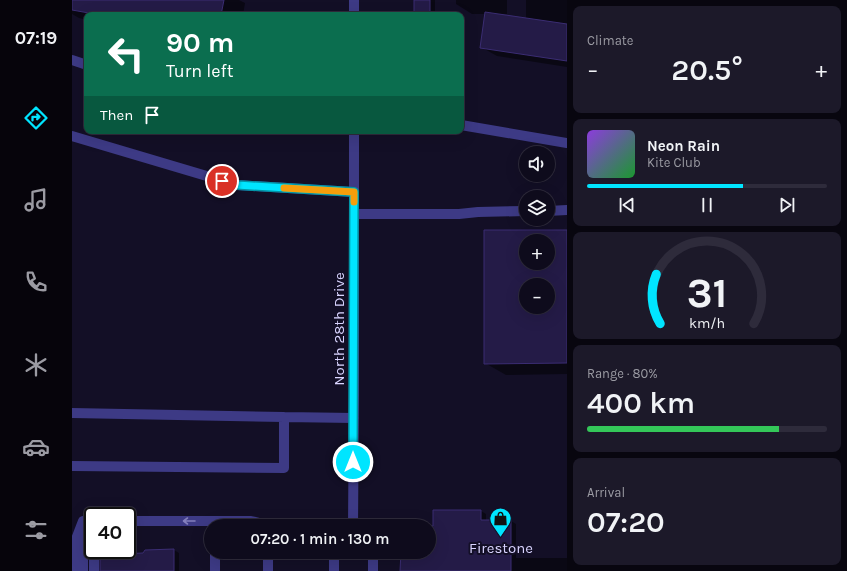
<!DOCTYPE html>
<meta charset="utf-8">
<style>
body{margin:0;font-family:Karla,sans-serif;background:#1c1929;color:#f1f3f6;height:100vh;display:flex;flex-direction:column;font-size:15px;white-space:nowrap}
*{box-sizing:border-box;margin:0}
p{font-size:13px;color:#9b9ba3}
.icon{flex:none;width:22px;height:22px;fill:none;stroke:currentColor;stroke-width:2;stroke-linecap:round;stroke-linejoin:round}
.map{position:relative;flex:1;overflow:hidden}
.drawer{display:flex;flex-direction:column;gap:6px;padding:6px;background:#08060f;width:280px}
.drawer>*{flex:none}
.banner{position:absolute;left:12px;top:12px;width:380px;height:122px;border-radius:8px;box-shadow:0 4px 16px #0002,0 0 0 1px #2e2b3b;background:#0b6e4f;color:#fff;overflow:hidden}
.controls{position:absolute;left:447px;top:146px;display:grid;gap:8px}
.controls a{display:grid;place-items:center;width:36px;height:36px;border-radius:50%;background:#0e0b1c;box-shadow:0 4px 16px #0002,0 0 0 1px #2e2b3b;font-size:20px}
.speed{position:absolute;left:12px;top:507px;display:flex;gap:8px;font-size:20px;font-weight:700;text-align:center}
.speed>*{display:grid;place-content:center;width:52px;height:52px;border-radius:50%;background:#0e0b1c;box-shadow:0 4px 16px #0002,0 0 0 1px #2e2b3b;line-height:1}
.speed .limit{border:2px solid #111;border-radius:6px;background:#fff;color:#111}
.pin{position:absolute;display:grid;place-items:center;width:34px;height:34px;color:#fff;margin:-17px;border:2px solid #fff;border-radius:50%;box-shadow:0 1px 4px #0007}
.me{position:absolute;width:44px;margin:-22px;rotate:0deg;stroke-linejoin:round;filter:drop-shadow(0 0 3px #0008)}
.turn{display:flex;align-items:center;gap:14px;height:84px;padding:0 16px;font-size:18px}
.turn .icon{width:52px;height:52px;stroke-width:2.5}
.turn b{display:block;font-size:28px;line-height:34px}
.then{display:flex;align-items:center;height:38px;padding:0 16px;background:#0003;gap:8px;font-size:15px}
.big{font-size:30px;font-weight:600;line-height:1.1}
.drawer .widget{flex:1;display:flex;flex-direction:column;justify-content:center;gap:6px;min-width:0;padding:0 14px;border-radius:8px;background:#1c1929}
.drawer .dial{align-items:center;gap:0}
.dial svg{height:104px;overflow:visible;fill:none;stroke:#2e2b3b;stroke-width:7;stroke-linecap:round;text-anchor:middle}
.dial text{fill:#f1f3f6;stroke:none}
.song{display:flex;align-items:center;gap:12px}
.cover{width:48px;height:48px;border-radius:6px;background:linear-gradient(135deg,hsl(270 70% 55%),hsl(130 70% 35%))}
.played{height:4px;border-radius:2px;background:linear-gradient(90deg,#00e5ff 65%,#2e2b3b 65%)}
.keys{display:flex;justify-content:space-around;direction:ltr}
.heat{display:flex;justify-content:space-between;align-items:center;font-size:22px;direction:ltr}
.charge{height:6px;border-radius:3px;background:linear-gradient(90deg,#34c759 80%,#2e2b3b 0)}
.trip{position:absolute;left:132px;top:519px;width:232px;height:40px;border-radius:20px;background:#0e0b1c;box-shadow:0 4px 16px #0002,0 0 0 1px #2e2b3b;font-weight:600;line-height:40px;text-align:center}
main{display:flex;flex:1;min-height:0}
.tab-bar{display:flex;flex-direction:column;width:72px;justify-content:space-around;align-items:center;background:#06040b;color:#9b9ba3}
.tab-bar .icon{width:28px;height:28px}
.tab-bar .active{color:#00e5ff}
.tab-bar b{font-size:18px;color:#f1f3f6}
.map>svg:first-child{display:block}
.shadow{fill:#0007;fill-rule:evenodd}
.building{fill:#241b47;stroke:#3b2d73;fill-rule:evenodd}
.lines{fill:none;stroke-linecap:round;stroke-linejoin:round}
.minor{stroke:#3d3a85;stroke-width:10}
.oneway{stroke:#837fbc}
.route-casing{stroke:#0095a6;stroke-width:10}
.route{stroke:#00e5ff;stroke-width:7}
.slow{stroke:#f59e0b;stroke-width:7}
.labels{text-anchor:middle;stroke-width:4;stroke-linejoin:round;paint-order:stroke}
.street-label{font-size:15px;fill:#d9d4ff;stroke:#130f26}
.poi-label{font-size:15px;fill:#d9d4ff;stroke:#130f26}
</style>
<main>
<nav class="tab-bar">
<b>07:19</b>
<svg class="icon active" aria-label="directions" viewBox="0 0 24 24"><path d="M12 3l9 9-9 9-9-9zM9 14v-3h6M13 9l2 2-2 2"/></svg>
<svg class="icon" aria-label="music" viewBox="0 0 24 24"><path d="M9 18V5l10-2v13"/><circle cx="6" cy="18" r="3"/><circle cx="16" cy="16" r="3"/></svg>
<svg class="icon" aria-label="phone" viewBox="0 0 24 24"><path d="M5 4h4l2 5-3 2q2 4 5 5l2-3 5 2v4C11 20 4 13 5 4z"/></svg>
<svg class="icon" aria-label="climate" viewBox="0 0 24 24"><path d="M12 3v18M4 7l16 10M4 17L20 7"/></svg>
<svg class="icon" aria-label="car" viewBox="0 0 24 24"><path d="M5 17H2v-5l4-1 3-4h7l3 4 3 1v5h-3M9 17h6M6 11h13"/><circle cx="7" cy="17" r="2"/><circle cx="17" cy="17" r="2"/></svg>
<svg class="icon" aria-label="filters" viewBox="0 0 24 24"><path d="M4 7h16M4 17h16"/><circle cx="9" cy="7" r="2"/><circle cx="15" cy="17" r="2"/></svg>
</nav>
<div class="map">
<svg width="495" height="571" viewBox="0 0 495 571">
<rect width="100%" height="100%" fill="#130f26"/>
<path class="shadow" d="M0,0H167L173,3L171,15H15V20L7,18L0,14Z
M343,0H363V15H343Z
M384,0H435V14H426V15L454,19V0H495V67L425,56L409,47L414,14H400L384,4Z
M495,231V374L434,375L413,363V232ZM454,241H476V263H454ZM454,285H476V307H454Z
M409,511L414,514V521H439L444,524V558H495V571H329L330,552H357V527H362Z
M102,550L107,553V571H29L48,551L54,555Z"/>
<path class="building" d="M0,0H152L149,15H28L0,10Z
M342,0H358V15H342Z
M413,12L495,24V61L408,48Z
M412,230H495V363L412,364ZM454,241H476V263H454ZM454,285H476V307H454Z
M361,510H409V520H439V571H328L329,552H357V526L329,525L361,526Z
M102,549V571H28V550H49L50,554L71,553L73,550Z"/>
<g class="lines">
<path class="minor" d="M282,15V0
M0,60L15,65
M389,125L495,143
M0,136L165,185L282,192
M476,211L495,210
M282,214H387L406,212L454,211
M0,413L212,417
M0,466L212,468V417L282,418
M55,521H179L199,526
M14,526L21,545
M281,526L282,397V131
M11,527V571
M22,550V571
M301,552V571
M1,571V547L11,521
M143,571V552
M196,571V552
M262,571V552"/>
</g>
<defs><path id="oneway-shaft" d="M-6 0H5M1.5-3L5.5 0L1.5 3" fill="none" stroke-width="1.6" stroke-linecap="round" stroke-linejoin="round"/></defs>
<use class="oneway" href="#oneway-shaft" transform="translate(117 521) rotate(-180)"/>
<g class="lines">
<defs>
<path id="route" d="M150,181L165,185L282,192L281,462"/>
</defs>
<use href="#route" class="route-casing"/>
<use href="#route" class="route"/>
<path class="slow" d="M212,188L282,192V202"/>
</g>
<defs>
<symbol id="shop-pin" viewBox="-11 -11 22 30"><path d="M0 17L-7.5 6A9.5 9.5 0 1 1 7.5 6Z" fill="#00e5ff" stroke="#130f26"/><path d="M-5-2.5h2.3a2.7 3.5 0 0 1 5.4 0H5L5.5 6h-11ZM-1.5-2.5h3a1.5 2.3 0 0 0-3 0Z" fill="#111"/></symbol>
</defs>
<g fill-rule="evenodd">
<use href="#shop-pin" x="416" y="506" width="25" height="34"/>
</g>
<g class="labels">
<g class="street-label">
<text transform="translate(267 329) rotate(-90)" y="5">North 28th Drive</text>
</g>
<g class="poi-label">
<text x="429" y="553">Firestone</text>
</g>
</g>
</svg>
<div class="controls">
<a><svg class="icon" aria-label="sound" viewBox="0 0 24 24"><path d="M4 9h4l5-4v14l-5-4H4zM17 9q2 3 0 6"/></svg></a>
<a><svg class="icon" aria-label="layers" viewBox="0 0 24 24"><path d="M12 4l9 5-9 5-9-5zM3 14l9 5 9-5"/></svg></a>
<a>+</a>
<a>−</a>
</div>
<div class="speed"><div class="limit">40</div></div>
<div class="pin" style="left:150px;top:181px;background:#d93025"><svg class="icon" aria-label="arrive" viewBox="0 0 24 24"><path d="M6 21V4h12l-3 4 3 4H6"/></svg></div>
<svg class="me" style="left:281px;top:462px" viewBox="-20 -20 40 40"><circle r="17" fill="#00e5ff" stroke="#fff" stroke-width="3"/><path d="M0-11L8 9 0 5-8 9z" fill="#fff"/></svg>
<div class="trip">07:20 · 1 min · 130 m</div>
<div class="banner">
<div class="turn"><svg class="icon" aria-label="left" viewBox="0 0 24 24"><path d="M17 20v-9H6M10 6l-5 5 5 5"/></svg><div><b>90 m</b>Turn left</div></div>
<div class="then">Then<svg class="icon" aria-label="arrive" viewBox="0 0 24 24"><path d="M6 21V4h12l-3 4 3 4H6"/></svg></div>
</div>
</div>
<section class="drawer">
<div class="widget"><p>Climate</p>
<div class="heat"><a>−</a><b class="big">20.5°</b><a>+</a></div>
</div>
<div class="widget">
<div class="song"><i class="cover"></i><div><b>Neon Rain</b><p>Kite Club</p></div></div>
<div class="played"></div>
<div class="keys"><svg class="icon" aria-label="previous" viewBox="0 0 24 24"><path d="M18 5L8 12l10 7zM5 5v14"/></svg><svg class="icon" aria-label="pause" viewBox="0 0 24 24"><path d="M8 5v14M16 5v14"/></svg><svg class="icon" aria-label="next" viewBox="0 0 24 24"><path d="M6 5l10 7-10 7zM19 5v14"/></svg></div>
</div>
<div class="widget dial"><svg viewBox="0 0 100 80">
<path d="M14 69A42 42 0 1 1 86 69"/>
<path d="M14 69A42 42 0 0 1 11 31" stroke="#00e5ff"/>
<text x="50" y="56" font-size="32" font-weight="700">31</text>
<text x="50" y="72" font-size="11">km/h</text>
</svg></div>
<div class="widget"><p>Range · 80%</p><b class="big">400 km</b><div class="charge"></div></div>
<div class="widget"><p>Arrival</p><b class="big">07:20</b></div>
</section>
</main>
